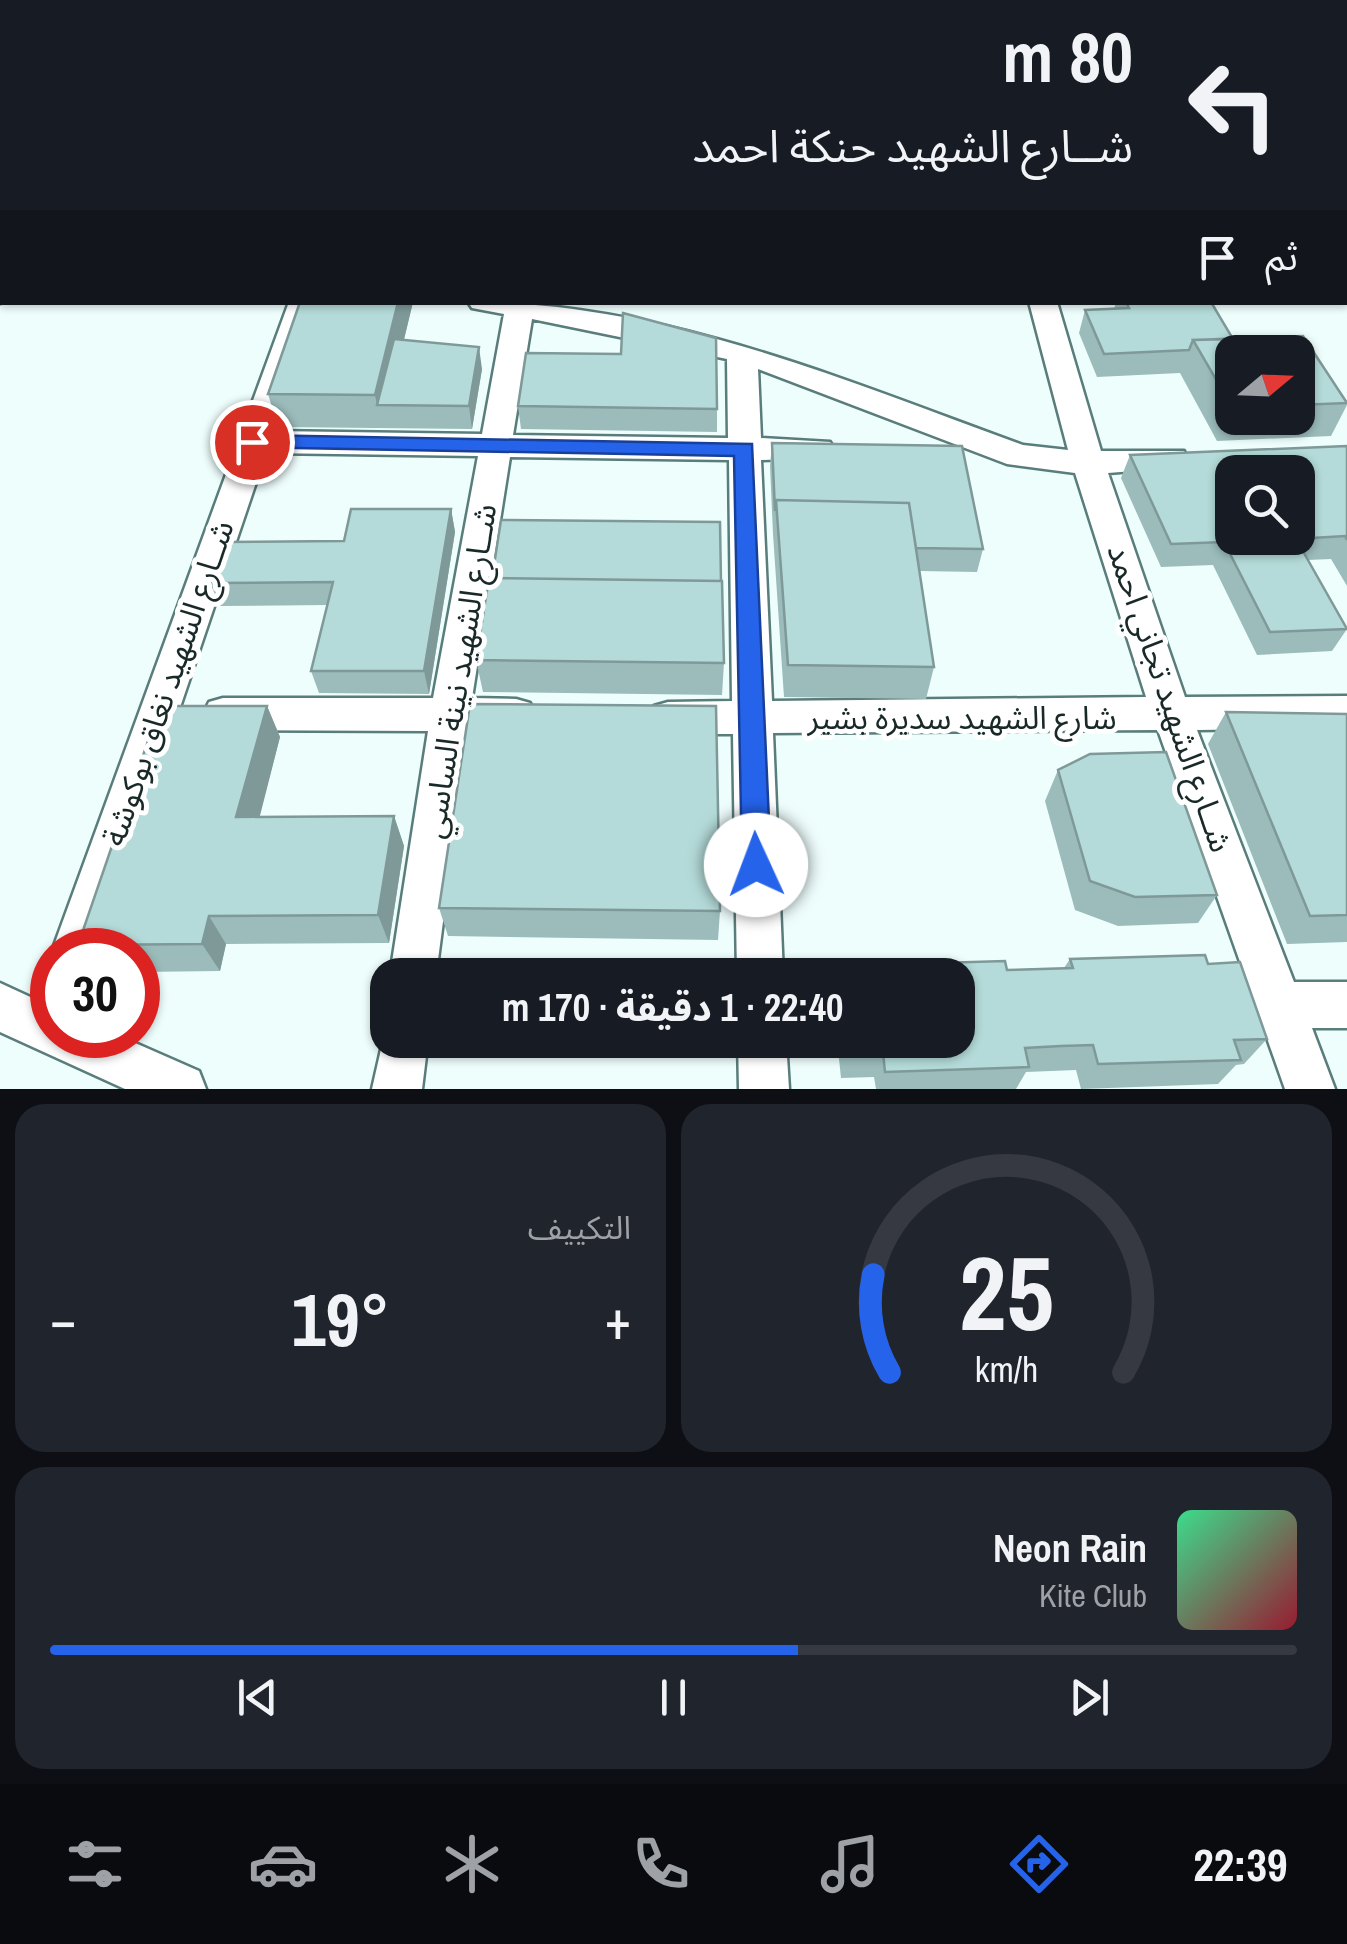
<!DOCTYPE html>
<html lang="ar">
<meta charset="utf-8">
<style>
body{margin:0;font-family:"Archivo Narrow","Noto Sans Arabic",sans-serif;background:#20242c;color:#f1f3f6;direction:rtl;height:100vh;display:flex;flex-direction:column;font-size:38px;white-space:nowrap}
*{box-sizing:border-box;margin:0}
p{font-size:32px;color:#9ea1a6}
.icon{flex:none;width:55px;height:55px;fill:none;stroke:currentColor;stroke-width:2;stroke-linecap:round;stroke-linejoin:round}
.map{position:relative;height:1089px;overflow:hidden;direction:ltr}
.side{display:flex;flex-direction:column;gap:15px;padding:15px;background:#0d0f14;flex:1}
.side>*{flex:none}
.top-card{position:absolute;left:0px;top:0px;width:1348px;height:305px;box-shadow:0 2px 8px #0004;direction:rtl;background:#171b24;color:#f1f3f6;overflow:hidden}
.needle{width:65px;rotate:71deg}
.buttons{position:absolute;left:1215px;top:335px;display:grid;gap:20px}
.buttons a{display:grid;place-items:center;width:100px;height:100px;border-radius:20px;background:#171b24;box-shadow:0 2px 8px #0004;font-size:50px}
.speed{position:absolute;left:30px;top:928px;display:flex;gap:20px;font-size:50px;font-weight:700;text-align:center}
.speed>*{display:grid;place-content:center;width:130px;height:130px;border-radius:50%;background:#171b24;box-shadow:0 2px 8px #0004;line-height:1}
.speed .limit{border:15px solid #d22;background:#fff;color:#111}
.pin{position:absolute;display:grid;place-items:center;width:85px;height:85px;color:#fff;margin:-42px;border:5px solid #fff;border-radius:50%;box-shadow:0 2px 10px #0007}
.me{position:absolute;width:110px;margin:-55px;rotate:358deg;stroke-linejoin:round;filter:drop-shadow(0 0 8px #0008)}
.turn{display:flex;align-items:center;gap:35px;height:210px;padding:0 50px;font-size:45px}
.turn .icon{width:130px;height:130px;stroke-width:2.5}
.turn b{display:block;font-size:70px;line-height:85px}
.then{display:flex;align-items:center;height:95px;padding:0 50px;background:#0003;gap:20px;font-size:38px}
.big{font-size:75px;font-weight:700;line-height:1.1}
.side .card{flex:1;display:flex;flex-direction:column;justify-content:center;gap:15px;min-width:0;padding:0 35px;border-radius:30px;background:#20242c}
.side .dial{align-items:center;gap:0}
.dial svg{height:260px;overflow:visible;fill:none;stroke:#363941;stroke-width:7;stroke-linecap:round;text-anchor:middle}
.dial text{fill:#f1f3f6;stroke:none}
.song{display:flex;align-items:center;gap:30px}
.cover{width:120px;height:120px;border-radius:15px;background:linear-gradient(135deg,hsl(150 70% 55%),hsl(350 70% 35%))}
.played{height:10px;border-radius:5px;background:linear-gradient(90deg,#2563eb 60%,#363941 60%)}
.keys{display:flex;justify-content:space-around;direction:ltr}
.heat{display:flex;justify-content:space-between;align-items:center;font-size:55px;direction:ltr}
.side .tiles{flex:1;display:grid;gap:15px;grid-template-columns:1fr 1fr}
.card:last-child{grid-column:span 2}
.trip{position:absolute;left:370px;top:958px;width:605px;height:100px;border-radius:30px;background:#171b24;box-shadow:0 2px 8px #0004;font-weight:700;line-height:100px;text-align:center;direction:rtl}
.tab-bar{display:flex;height:160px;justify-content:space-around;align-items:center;background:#090b0e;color:#9ea1a6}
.tab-bar .icon{width:70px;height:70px}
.tab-bar .selected{color:#2563eb}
.tab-bar b{font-size:45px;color:#f1f3f6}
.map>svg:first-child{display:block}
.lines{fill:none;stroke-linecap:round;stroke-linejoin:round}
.street-casing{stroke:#597d7b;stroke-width:5}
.street{fill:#fff;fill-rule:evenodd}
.wall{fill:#9bbcbb;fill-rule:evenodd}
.shaded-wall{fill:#7e9998}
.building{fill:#b4dbd9;stroke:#7e9998;stroke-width:2.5;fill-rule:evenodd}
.route{fill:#2563eb;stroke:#184099;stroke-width:2.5}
.labels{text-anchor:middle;stroke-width:10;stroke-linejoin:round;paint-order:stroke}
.street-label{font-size:32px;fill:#192928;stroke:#fff}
</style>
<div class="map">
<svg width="1347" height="1089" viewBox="0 0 1347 1089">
<rect width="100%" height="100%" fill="#eefefd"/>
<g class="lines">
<defs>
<path id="street" d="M638,0H658L659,2H639Z
M1347,0V11H1345V2H1336Z
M1345,108H1347V123H1345Z
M0,203L2,204V220L0,219Z
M0,285L4,302L0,303Z
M289,302H317L273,431L482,434L504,314L472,308L468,302C663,302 842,379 1023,445L1068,450L1029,302H1057L1101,451H1184L1188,459L1184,467L1108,473L1185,697L1347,696V728L1197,730L1294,982H1347V1028H1312L1335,1089H1285L1158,730L773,733L783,975H737L733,734H668L654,730L648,718L654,706L668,702L732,701L729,460L510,457L472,698L516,699L530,703L536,715L530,727L516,731H468L436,975H390L428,731L223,730L209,726L203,714L209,702L223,698H433L478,456L266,453L98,950L52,951ZM532,319L727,359L728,438L513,435ZM758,369L1007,464L1075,473L1146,697L772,701L761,460L830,458L835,450L830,442L761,438Z
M0,983L52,1007V1035H117L199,1071L206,1089H125L0,1032Z
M387,1023L388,1040H428L422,1089H372Z
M738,1040H786L789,1089H739Z"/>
</defs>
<use href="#street" class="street-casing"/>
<use href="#street" class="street"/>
</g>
<path class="wall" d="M320,0H470L469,2H321Z
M485,0H542L507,2H485Z
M662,0H703V2H662Z
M1086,0H1175L1174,2H1086Z
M413,302L404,340L482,369L472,429L278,427L268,394Z
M1116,302H1211L1233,339L1303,336L1347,401V405L1331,436L1217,441L1180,373L1097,377L1079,333L1085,310L1114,309ZM1232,352H1298V418H1232Z
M518,406L717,409V432L521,429Z
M772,443L983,549L977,572L920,571L934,667L926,699L784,697L773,534L770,466Z
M1347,446V586L1331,559L1308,560L1347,629L1332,651L1257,655L1213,565L1161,567L1121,478L1130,455Z
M451,509L455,532L429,694L319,693L311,671L328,605L220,606L210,583Z
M476,660L724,663L722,695L483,692Z
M267,706L280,737L259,817L394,816L404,846L389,943L226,944L220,971L138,972V950H82L78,945Z
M1226,712L1347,714V942L1287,944L1208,744Z
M1058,770L1217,895L1198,923L1118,926L1075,910L1045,801Z
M439,908L720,911L718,940L448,936Z
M1070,959L1208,964L1267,1039L1244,1064L1236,1065L1218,1084L1081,1089L1076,1070L1026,1072L1016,1089H876L874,1077L841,1078L837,1040H958L867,974L870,965L1007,970L1064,968Z"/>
<path class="shaded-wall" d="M1132,0H1175L1174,2H1110Z
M398,302H413L388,405H377L375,395Z
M479,347L482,369L472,429L469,406Z
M451,509L455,532L429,694L424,671Z
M267,706L280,737L252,847L236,817Z
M394,816L404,846L389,943L378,915Z
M209,916L226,944L220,971L202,944Z"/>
<path class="building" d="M365,0H464V2H364Z
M731,0H769V2H731Z
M810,0H933L934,2H810Z
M972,0H1016L1018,2H973Z
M300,302H398L375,395L268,394Z
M1126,302H1211L1233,339L1193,340L1189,350L1104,354L1085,310L1129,308Z
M623,313L716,338L717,409L518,406L526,353L621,354Z
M1303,336L1347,403L1298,405V352H1232V407L1193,340Z
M394,339L479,347L469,406L377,405Z
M772,443L962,446L983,549L916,548L909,503L776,500L775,511Z
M1347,446V540L1345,536L1296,539L1347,629L1270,632L1224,542L1171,544L1130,455ZM1232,472H1298V538H1232Z
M776,500L909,503L934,667L788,665Z
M351,509H451L424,671H311L333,582L210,583L224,542L344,541Z
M501,520L720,522L721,581L492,578Z
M489,578L722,581L724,663L476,660Z
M470,704L716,706L720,911L439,908Z
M160,706H267L236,817L394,816L378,915L209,916L202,944L78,945Z
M1226,712L1347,714V915L1310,916Z
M1166,752L1217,895L1135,897L1090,881L1058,770L1090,754Z
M1205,955L1208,964L1240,962L1267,1039L1234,1040L1241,1060L1098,1064L1093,1045L1061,1046L1025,1048L1029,1067L885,1072L883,1052L848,1053L847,1040H958V975H845L872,974L870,965L1005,961L1007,970L1073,968L1070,959Z"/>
<path class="route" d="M252,435L752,444L771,865L767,874L756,878L746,874L742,865L734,456L245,447L242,442Z"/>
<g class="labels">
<g class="street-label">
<text transform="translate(459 671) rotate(-81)" y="11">شــارع الشهيد نينة الساسي</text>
<text transform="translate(168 683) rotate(-71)" y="11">شــارع الشهيد نغاق بوكوشة</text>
<text transform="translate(1170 698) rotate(71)" y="11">شــارع الشهيد تجاني احمد</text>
<text x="962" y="729">شارع الشهيد سديرة بشير</text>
</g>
</g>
</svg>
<div class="buttons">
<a><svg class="needle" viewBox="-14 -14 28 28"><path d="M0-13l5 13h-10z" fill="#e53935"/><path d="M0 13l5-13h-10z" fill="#9ea1a6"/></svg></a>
<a><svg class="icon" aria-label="search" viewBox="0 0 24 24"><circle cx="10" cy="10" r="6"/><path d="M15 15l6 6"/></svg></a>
</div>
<div class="speed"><div class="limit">30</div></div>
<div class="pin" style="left:252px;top:442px;background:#d93025"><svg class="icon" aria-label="arrive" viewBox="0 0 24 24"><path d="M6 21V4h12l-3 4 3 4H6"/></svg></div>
<svg class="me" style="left:756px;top:865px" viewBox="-20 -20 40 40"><circle r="19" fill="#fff"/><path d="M0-13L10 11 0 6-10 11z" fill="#2563eb"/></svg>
<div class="trip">22:40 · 1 دقيقة · 170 m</div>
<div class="top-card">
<div class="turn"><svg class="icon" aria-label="left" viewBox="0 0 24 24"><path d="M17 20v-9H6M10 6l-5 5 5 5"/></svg><div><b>80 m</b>شــارع الشهيد حنكة احمد</div></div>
<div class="then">ثم<svg class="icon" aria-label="arrive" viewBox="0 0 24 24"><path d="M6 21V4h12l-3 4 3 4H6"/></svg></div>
</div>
</div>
<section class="side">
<div class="tiles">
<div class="card dial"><svg viewBox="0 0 100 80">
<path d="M14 69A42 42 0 1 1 86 69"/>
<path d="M14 69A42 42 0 0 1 9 39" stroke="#2563eb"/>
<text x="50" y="56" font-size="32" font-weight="700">25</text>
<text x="50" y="72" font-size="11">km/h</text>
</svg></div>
<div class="card"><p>التكييف</p>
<div class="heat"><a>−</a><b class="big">19°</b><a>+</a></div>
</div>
<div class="card">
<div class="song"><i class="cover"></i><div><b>Neon Rain</b><p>Kite Club</p></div></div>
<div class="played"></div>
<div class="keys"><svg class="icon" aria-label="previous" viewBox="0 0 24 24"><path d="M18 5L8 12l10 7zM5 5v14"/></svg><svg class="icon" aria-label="pause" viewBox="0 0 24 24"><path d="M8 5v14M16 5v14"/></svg><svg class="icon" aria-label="next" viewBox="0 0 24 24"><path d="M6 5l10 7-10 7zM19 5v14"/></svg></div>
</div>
</div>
</section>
<nav class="tab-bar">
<b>22:39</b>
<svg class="icon selected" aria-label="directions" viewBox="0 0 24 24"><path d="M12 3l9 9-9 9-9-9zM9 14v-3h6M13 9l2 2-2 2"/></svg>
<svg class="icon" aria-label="music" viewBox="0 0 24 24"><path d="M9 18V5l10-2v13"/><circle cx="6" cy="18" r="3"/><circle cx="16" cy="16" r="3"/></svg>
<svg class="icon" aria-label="phone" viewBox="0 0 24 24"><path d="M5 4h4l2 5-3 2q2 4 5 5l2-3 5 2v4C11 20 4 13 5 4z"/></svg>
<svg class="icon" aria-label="climate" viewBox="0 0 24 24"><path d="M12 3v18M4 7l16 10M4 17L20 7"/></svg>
<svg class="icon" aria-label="car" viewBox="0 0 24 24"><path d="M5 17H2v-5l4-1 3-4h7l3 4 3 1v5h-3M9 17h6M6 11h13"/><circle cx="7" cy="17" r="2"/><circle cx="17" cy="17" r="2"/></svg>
<svg class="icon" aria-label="filters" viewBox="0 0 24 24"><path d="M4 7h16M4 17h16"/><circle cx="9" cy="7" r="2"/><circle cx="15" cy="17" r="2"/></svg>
</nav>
